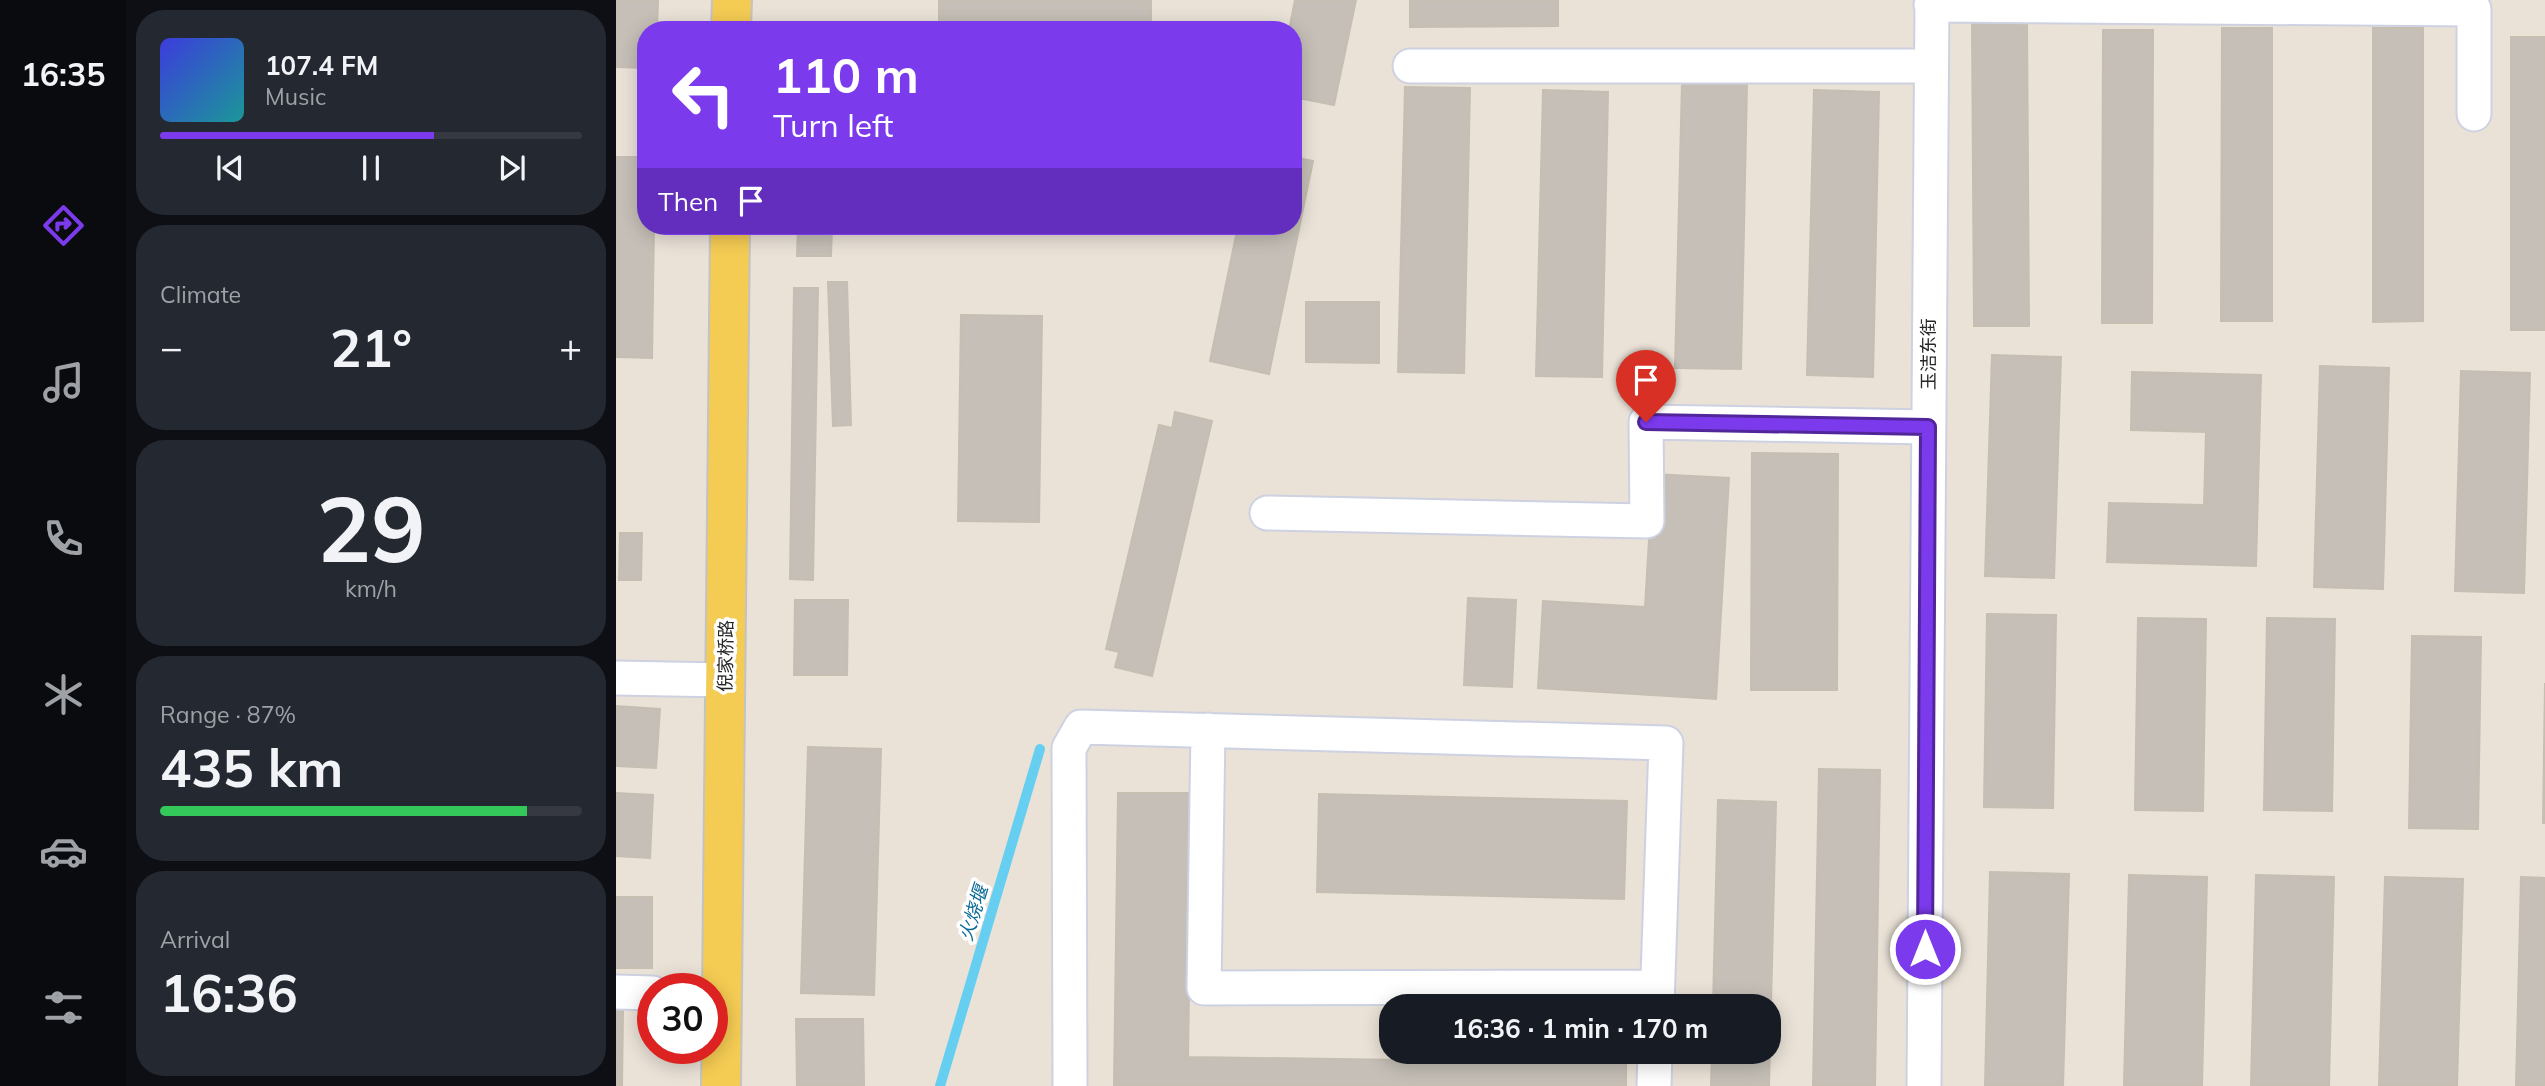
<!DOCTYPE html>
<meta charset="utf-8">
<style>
body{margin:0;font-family:Mulish,"Noto Sans SC",sans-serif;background:#242831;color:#f1f3f6;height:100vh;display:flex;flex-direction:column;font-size:26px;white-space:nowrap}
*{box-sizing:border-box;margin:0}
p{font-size:23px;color:#9ea1a6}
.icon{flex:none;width:38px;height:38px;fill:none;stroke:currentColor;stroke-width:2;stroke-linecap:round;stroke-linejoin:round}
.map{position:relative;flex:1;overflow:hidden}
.details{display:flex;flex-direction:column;gap:10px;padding:10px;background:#0d0f14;width:490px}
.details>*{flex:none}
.banner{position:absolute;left:21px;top:21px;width:665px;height:214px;border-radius:28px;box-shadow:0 4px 18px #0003;background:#7c3aed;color:#fff;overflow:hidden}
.speed{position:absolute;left:21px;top:973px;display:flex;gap:14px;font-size:35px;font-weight:700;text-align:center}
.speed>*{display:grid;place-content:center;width:91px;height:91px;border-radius:50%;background:#171b24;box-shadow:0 4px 18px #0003;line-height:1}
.speed .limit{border:10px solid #d22;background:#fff;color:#111}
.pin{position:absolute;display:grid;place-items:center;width:60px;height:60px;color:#fff;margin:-72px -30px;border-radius:50% 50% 50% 0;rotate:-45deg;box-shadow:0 0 7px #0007}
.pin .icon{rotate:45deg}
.me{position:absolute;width:77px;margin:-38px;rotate:0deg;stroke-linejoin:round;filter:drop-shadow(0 0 5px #0008)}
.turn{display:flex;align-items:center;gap:24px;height:147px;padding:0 21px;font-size:32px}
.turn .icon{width:91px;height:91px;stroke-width:2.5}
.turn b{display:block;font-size:49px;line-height:60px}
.then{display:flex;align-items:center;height:66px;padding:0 21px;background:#0003;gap:14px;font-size:26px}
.big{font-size:52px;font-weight:700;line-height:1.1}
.details .tile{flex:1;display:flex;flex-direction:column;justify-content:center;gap:10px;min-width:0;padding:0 24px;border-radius:28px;background:#242831}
.details .dial{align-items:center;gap:0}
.dial b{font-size:91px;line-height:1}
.song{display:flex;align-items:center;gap:21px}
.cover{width:84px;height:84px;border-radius:10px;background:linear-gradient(135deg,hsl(240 70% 55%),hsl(180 70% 35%))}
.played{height:7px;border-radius:4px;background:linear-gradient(90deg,#7c3aed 65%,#363941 65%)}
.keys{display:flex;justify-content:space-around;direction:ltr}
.heat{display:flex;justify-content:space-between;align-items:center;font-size:38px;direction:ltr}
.charge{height:10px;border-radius:5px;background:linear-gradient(90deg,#34c759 87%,#363941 0)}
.trip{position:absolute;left:763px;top:994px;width:402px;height:70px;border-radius:28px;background:#171b24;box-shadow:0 4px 18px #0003;font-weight:700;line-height:70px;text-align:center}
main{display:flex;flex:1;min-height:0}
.menu{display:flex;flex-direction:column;width:126px;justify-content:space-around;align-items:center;background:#090b0e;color:#9ea1a6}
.menu .icon{width:49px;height:49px}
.menu .active{color:#7c3aed}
.menu b{font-size:32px;color:#f1f3f6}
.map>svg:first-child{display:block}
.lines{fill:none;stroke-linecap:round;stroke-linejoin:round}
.stream{stroke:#66cff1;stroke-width:10}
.building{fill:#c5bfb7;stroke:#c5beb1;stroke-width:2}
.minor-casing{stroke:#cdd1e1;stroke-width:37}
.major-casing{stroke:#c3c3c3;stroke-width:42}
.minor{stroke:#fff;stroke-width:33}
.major{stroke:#f4cb53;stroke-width:38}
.route-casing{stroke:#51269a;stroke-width:18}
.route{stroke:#7c3aed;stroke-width:12}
.labels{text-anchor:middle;stroke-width:7;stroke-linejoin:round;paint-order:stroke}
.street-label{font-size:18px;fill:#272727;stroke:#fff}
.water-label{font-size:19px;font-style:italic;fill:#0a6a98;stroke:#fff}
</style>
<main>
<nav class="menu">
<b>16:35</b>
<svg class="icon active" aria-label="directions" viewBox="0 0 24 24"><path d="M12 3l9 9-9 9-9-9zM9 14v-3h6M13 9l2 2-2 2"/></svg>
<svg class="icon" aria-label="music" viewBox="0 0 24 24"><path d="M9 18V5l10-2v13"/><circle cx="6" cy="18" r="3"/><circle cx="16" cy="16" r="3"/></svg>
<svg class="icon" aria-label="phone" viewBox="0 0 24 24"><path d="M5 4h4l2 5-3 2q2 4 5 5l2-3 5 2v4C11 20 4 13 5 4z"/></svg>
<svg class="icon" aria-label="climate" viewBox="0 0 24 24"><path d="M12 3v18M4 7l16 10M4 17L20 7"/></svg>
<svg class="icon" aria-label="car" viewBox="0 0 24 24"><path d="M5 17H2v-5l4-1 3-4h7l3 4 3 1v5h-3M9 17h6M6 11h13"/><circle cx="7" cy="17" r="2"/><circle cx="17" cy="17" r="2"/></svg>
<svg class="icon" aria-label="filters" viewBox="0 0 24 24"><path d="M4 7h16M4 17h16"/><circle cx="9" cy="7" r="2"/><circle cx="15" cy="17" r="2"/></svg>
</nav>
<section class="details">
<div class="tile">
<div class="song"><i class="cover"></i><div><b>107.4 FM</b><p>Music</p></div></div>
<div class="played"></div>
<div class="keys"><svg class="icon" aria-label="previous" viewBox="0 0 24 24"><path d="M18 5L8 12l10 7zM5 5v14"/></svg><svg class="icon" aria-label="pause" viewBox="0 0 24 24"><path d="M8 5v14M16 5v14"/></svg><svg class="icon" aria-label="next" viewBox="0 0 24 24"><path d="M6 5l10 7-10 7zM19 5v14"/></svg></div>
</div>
<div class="tile"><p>Climate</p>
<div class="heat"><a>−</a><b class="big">21°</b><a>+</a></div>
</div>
<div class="tile dial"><b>29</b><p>km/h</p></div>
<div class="tile"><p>Range · 87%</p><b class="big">435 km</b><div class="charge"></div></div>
<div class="tile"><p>Arrival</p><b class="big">16:36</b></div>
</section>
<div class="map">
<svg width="1929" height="1086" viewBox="0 0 1929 1086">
<rect width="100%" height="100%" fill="#eae2d7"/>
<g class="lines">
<path class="stream" d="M324,1086L424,749"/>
</g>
<path class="building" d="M0,0H42L41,30H30V68L0,67Z
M323,0H535V30H323Z
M679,0H740L718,105L677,97V30H673Z
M794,0H942V26L794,27Z
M1356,22H1411L1413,326H1358Z
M1606,28H1656V321H1605Z
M1757,28H1807V321L1757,322Z
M1487,30H1537L1536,323H1486Z
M1895,37H1929V330H1895Z
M1066,82L1131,84L1125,369L1059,368Z
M789,87L854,88L848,373L782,372Z
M927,90L992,92L986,377L920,376Z
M1198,90L1263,92L1257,377L1191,375Z
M0,157H30V226H38L36,358L0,357Z
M677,157L697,161L653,374L594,361L622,226H677Z
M182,226H216L215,256H181Z
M321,226H533V232L321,230Z
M212,282H231L235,425L217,426Z
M178,288H202L197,580L174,579Z
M690,302H763V363L690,362Z
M345,315L426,316L423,522L342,521Z
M1376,355L1445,357L1438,578L1369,576Z
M1704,366L1773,368L1767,589L1698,587Z
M1845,371L1914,373L1908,593L1839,591Z
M1516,372L1645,375L1640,566L1491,562L1493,503L1588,505L1590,432L1515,430Z
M559,412L596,421L536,676L499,667L503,652L490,649L543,425L556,428Z
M1136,453L1222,454L1221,690H1135Z
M1037,474L1113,478L1100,699L922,688L927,601L1029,607Z
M4,533H26L25,580H3Z
M852,598L900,600L896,687L848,685Z
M179,600H232L231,675H178Z
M1371,614L1440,615L1437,808L1368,807Z
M1522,618L1590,619L1587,811L1519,810Z
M1651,618L1719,619L1716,811L1648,810Z
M1796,636L1865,637L1862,829L1793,828Z
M1929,683V823H1927Z
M0,706L44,709L40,768L0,766Z
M192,747L265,749L258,995L185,993Z
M1203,769L1264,770L1259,1086H1197Z
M0,793L37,795L34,858L0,856Z
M502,793H576L572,1057L1010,1063V1086H498Z
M703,794L1011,801L1008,899L701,892Z
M1102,800L1160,802L1153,1086H1095L1096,1052H1153V1006H1097Z
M1374,872L1453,874L1447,1086H1369Z
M1513,875L1591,877L1586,1086H1508Z
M1640,875L1718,877L1713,1086H1635Z
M1769,877L1847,879L1841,1086H1763Z
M1905,877L1929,878V1086H1900Z
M0,897H36V968H0Z
M0,1010H7L6,1086H0Z
M180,1019H247L248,1086H181Z"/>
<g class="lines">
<defs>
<path id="minor" d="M1315,5L1858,9V114
M794,66H1315
M651,513L1031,521L1030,422L1312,427
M0,678L109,680
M592,730L588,988L1041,987
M0,992L37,993
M454,1086L453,748L465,727L1050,743L1041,1006
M1038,1086L1039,1052
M1308,1086L1316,0"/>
<path id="major" d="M115,30L116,0
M105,1086L114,226"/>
</defs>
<use href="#minor" class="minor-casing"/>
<use href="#major" class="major-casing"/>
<use href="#minor" class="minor"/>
<use href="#major" class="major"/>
</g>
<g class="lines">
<defs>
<path id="route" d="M1030,422L1312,427L1309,949"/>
</defs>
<use href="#route" class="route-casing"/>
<use href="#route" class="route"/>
</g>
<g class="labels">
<g class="street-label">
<text transform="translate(1313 354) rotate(-90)" y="6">玉洁东街</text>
<text transform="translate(110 656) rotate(-89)" y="6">倪家桥路</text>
</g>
<g class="water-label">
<text transform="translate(357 913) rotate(-73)" y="7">火烧堰</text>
</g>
</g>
</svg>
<div class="speed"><div class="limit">30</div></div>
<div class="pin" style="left:1030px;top:422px;background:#d93025"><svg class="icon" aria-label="arrive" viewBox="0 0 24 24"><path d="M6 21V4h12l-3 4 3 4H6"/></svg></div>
<svg class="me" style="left:1309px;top:949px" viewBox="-20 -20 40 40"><circle r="17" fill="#7c3aed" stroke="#fff" stroke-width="3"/><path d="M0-11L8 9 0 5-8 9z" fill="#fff"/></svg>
<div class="trip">16:36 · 1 min · 170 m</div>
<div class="banner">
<div class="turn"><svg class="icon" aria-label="left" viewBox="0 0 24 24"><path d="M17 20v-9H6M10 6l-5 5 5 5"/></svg><div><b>110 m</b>Turn left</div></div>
<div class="then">Then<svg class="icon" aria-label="arrive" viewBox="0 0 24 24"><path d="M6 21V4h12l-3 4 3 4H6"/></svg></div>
</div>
</div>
</main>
